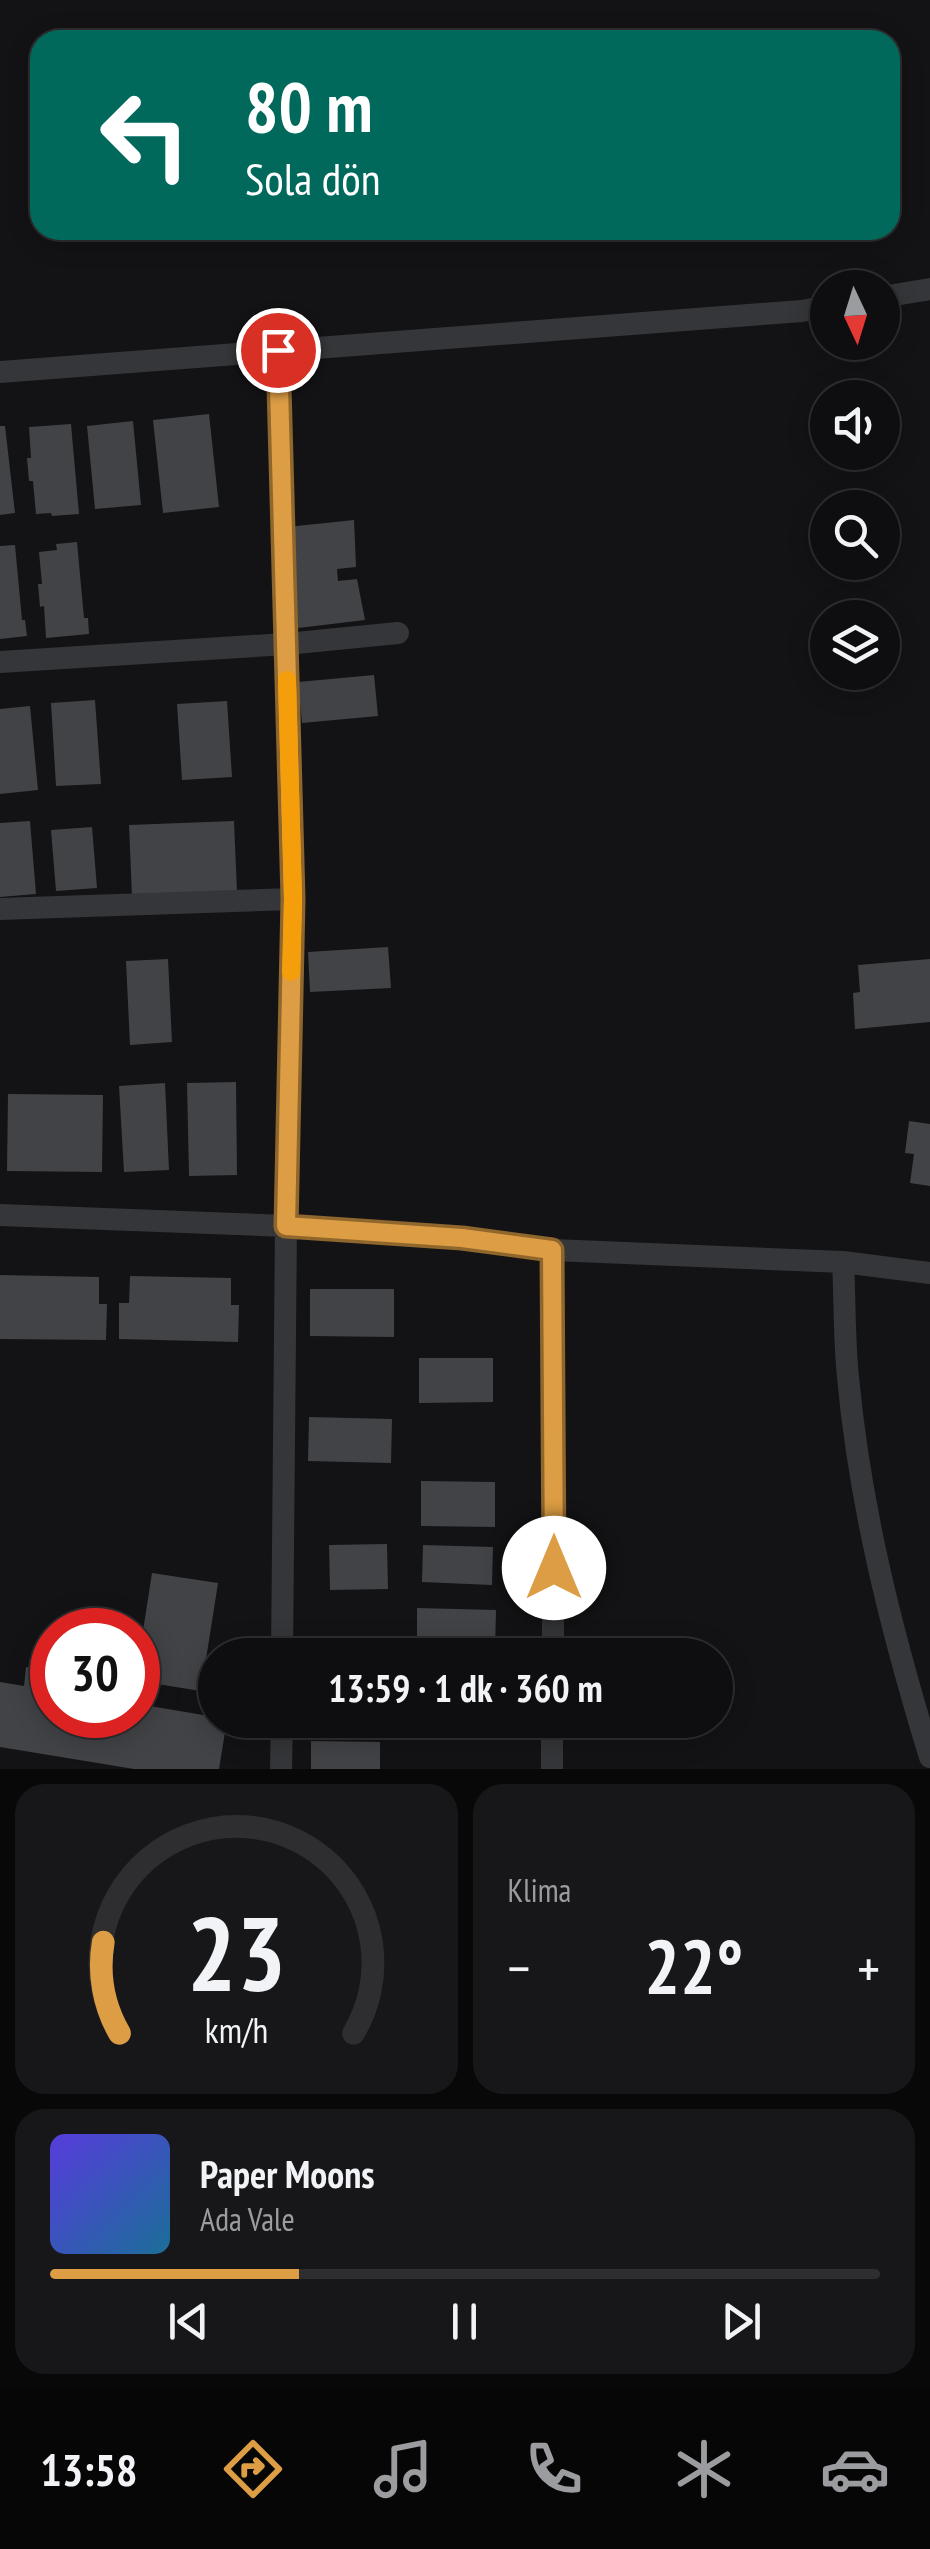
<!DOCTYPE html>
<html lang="tr">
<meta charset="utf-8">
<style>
body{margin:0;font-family:"PT Sans Narrow",sans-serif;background:#171719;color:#f1f3f6;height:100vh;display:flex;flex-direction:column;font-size:38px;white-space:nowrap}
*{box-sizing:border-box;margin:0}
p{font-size:32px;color:#9b9c9f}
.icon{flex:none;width:55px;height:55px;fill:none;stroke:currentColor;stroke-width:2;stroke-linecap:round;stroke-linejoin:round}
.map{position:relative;height:1769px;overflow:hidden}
.details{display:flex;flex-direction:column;gap:15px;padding:15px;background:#080809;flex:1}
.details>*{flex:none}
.top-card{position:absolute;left:30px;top:30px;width:870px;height:210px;border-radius:30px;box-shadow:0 5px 25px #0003,0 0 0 2px #2e2e30;background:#00695c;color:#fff;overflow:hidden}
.needle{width:65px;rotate:176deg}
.controls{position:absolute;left:810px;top:270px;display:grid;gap:20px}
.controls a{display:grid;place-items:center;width:90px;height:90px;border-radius:50%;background:#0e0e10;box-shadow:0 5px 25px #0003,0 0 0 2px #2e2e30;font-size:50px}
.speed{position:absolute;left:30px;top:1608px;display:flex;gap:20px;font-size:50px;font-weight:700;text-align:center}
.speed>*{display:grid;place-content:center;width:130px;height:130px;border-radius:50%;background:#0e0e10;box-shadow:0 5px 25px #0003,0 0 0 2px #2e2e30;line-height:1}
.speed .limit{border:15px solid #d22;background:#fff;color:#111}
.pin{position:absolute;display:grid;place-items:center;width:85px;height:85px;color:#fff;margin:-42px;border:5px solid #fff;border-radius:50%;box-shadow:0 2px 10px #0007}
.me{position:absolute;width:110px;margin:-55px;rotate:0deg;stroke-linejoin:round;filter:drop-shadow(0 0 8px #0008)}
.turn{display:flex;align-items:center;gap:35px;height:210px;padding:0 50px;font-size:45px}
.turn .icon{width:130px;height:130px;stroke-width:2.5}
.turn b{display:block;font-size:70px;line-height:85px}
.big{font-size:75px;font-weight:700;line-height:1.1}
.details .tile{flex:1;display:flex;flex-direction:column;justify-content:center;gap:15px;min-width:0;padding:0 35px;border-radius:30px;background:#171719}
.details .dial{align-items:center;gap:0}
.dial svg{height:260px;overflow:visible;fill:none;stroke:#2e2e30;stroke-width:7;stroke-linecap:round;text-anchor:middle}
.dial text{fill:#f1f3f6;stroke:none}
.song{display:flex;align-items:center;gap:30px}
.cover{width:120px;height:120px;border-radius:15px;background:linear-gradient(135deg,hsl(250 70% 55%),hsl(200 70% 35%))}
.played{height:10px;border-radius:5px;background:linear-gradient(90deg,#dc9d44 30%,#2e2e30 30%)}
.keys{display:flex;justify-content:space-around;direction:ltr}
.heat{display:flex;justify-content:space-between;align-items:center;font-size:55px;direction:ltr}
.details .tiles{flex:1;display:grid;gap:15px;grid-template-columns:1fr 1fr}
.tile:last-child{grid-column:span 2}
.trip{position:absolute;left:198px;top:1638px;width:535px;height:100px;border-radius:50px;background:#0e0e10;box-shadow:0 5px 25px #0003,0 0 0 2px #2e2e30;font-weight:700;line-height:100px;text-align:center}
.dock{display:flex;height:160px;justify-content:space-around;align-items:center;background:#060606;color:#9b9c9f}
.dock .icon{width:70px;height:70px}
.dock .active{color:#dc9d44}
.dock b{font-size:45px;color:#f1f3f6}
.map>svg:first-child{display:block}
.building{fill:#424347}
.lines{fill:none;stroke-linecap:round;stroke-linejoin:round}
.street{stroke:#353639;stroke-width:22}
.route-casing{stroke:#8f662c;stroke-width:25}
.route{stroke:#dc9d44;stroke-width:18}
.slow{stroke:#f59e0b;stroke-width:18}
</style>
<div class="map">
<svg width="930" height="1769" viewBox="0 0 930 1769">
<rect width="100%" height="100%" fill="#131315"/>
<path class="building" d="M209,414L219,507L163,513L153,420Z
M133,421L141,505L95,509L87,426Z
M71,424L79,514L52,516L51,513L36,514L33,481H29L27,458H31L29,427Z
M0,426H5L15,513L0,515Z
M354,520L356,567L337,569L338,581L357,579L365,620L298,628L287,527Z
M77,542L84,618H88L89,634L46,638L44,606L40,607L38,584H42L39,552L57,550L56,544Z
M15,545L22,620H25L27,636L0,639V546Z
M374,675L378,716L302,723L298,682Z
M95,700L101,784L56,786L51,703Z
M227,701L232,777L182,780L177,704Z
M30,706L38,790L0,794V709Z
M30,821L36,894L0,897V823Z
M234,821L237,892L132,897L129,825Z
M92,827L97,888L56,891L51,830Z
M388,947L391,988L310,992L308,952Z
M168,959L172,1042L130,1045L126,961Z
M930,959V1022L855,1029L853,993L860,992L858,965Z
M236,1082L237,1175L189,1176L187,1083Z
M165,1083L169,1170L124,1172L119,1086Z
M8,1094L103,1095L102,1172L7,1171Z
M909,1121L930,1124V1186L910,1183L914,1154L905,1153Z
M0,1275L99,1277V1304H107L106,1340L0,1339Z
M130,1276L231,1278V1305H239L238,1342L119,1339V1303H129Z
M310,1289H394V1337L310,1336Z
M419,1358H493V1402L419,1403Z
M309,1417L392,1419L391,1463L308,1461Z
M421,1481L495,1482V1527L421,1526Z
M387,1544L388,1589L330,1590L329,1545Z
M423,1545L493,1547L492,1585L422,1582Z
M152,1573L218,1583L201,1691L138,1681V1663Z
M417,1608L496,1610L495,1651L417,1650Z
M26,1667L52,1671V1715H138V1704L215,1717V1720H227L219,1769H134L0,1747V1682L24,1686Z
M311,1741L380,1742V1769H311Z"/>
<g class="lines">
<path class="street" d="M882,297L930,289
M278,351L293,899L286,1226L282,1655
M0,372L802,311L828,306
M0,662L286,644L398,633
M0,909L293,899
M0,1215L286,1226L462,1238L553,1250L843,1262L930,1273
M553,1250V1655
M843,1262C845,1300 844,1339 848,1377C860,1507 892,1633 930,1757
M281,1769L282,1720
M552,1769V1720"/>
</g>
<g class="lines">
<defs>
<path id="route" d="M278,350L293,899L286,1226L462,1238L552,1250L554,1568"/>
</defs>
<use href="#route" class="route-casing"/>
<use href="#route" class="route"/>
<path class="slow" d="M287,680L293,899L291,972"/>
</g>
</svg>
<div class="controls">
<a><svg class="needle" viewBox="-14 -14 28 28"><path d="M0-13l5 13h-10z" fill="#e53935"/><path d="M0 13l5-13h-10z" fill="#9b9c9f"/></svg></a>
<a><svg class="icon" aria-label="sound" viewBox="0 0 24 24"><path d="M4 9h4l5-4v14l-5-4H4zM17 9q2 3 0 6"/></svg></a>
<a><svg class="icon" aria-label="search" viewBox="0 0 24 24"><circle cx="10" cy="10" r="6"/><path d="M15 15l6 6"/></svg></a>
<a><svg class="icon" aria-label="layers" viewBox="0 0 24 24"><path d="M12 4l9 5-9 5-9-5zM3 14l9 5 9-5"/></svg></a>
</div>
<div class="speed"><div class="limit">30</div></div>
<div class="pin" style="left:278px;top:350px;background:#d93025"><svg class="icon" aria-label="arrive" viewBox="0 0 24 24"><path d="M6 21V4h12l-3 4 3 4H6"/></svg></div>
<svg class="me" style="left:554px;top:1568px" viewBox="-20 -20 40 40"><circle r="19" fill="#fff"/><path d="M0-13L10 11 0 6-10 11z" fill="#dc9d44"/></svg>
<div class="trip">13:59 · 1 dk · 360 m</div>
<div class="top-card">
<div class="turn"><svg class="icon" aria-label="left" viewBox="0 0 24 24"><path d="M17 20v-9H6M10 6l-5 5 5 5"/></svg><div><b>80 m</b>Sola dön</div></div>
</div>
</div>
<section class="details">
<div class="tiles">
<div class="tile dial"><svg viewBox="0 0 100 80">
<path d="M14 69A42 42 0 1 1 86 69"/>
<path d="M14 69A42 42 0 0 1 9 41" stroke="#dc9d44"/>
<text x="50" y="56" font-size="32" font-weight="700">23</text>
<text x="50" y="72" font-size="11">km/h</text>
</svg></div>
<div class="tile"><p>Klima</p>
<div class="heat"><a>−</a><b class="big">22°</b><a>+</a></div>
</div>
<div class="tile">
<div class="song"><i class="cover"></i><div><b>Paper Moons</b><p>Ada Vale</p></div></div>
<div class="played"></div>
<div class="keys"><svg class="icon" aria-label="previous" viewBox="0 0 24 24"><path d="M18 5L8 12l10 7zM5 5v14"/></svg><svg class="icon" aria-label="pause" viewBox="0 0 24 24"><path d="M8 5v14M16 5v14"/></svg><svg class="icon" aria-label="next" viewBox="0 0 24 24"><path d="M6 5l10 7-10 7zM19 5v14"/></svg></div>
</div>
</div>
</section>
<nav class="dock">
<b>13:58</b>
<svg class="icon active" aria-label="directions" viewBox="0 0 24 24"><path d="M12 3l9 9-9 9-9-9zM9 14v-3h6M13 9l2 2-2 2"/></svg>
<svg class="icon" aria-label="music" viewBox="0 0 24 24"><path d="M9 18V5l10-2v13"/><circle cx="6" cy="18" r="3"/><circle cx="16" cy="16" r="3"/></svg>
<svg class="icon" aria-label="phone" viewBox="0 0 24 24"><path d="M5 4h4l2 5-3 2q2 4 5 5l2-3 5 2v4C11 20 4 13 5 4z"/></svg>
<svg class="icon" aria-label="climate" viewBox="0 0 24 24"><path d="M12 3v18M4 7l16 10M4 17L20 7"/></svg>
<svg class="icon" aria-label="car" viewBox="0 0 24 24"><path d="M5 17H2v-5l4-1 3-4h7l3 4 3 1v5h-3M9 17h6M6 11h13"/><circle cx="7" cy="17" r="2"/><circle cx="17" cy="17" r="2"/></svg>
</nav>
